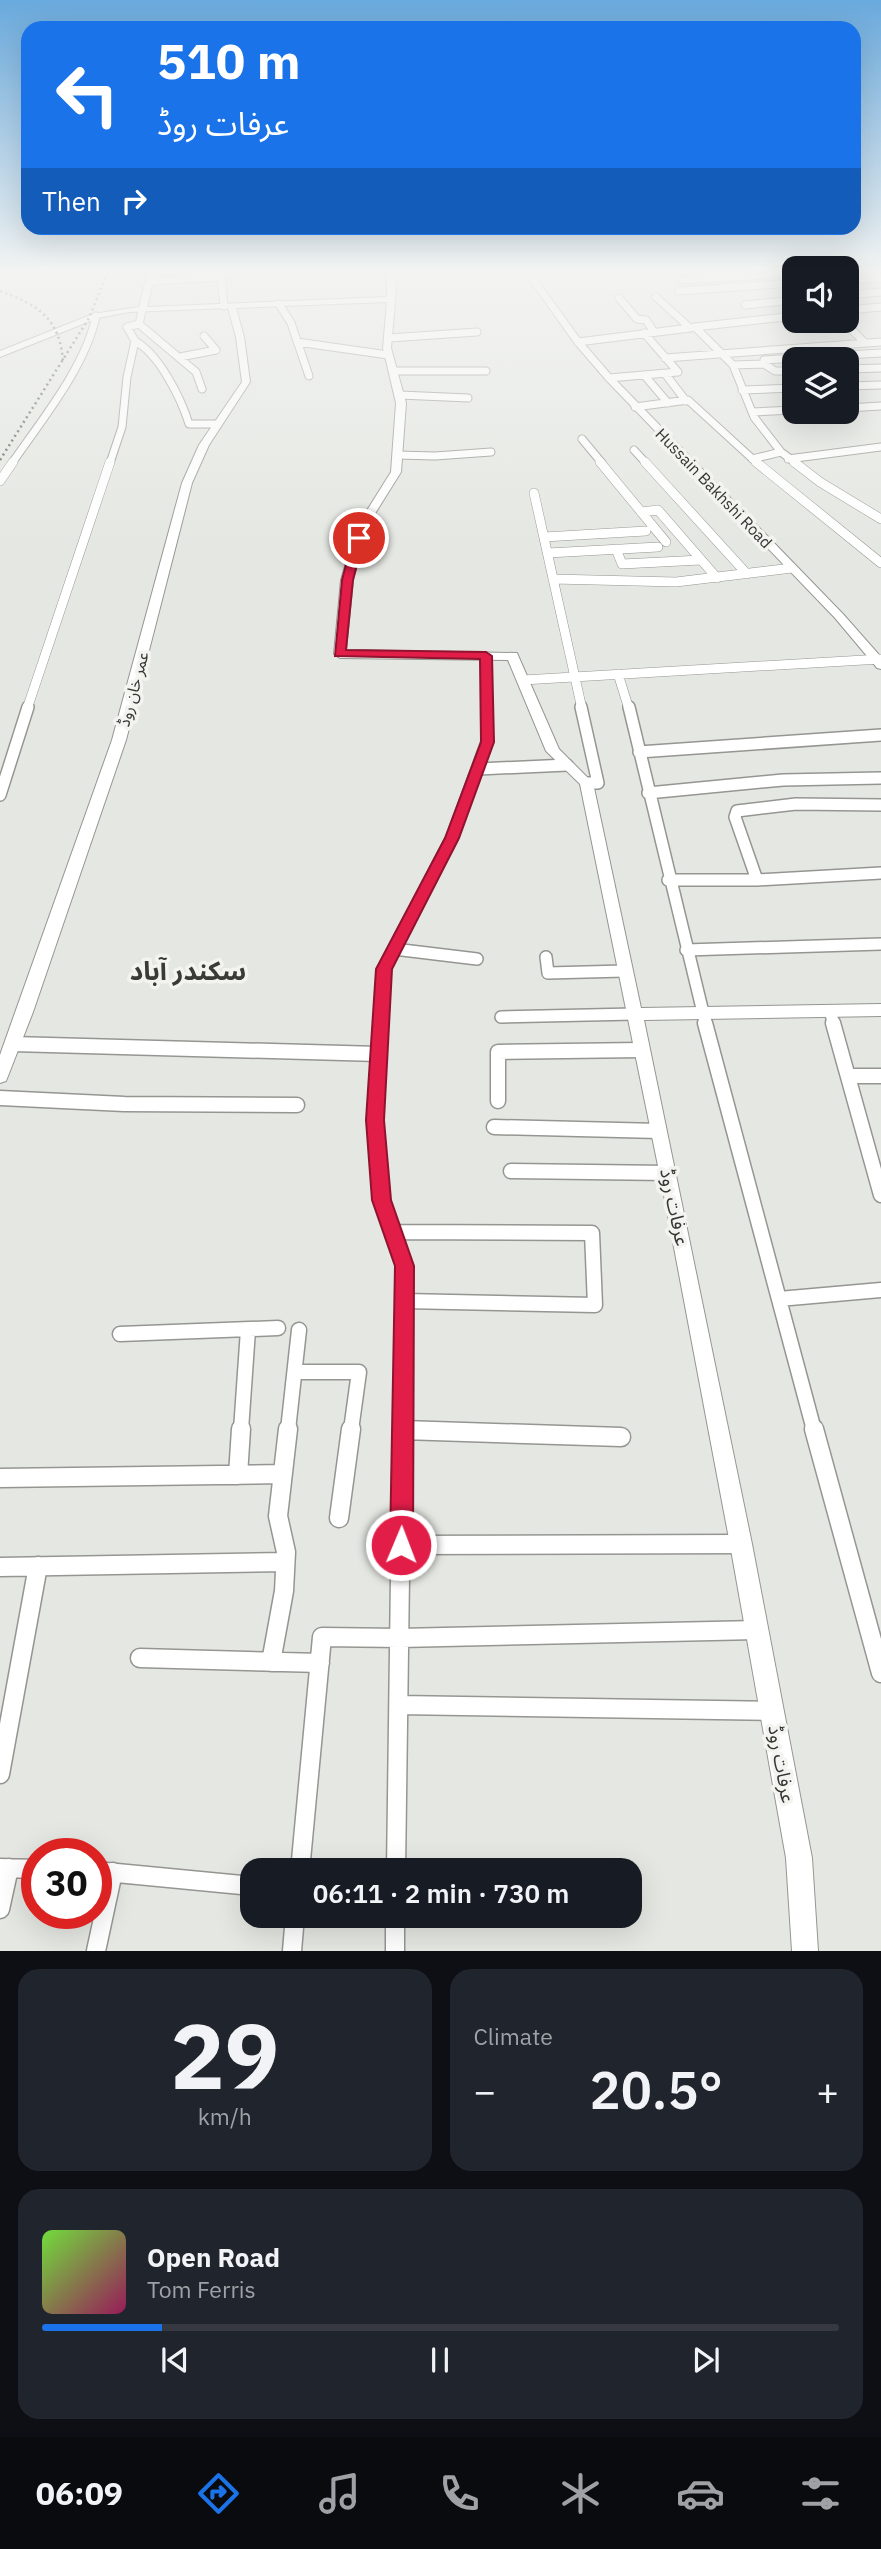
<!DOCTYPE html>
<meta charset="utf-8">
<style>
body{margin:0;font-family:"IBM Plex Sans","Noto Sans Arabic",sans-serif;background:#20242c;color:#f1f3f6;height:100vh;display:flex;flex-direction:column;font-size:26px;white-space:nowrap}
*{box-sizing:border-box;margin:0}
p{font-size:23px;color:#9ea1a6}
.icon{flex:none;width:38px;height:38px;fill:none;stroke:currentColor;stroke-width:2;stroke-linecap:round;stroke-linejoin:round}
.map{position:relative;height:1951px;overflow:hidden}
.panel{display:flex;flex-direction:column;gap:18px;padding:18px;background:#0d0f14;flex:1}
.panel>*{flex:none}
.banner{position:absolute;left:21px;top:21px;width:840px;height:214px;border-radius:21px;box-shadow:0 7px 28px #0002;background:#1a73e8;color:#fff;overflow:hidden}
.controls{position:absolute;left:782px;top:256px;display:grid;gap:14px}
.controls a{display:grid;place-items:center;width:77px;height:77px;border-radius:14px;background:#171b24;box-shadow:0 7px 28px #0002;font-size:35px}
.speed{position:absolute;left:21px;top:1838px;display:flex;gap:14px;font-size:35px;font-weight:700;text-align:center}
.speed>*{display:grid;place-content:center;width:91px;height:91px;border-radius:50%;background:#171b24;box-shadow:0 7px 28px #0002;line-height:1}
.speed .limit{border:10px solid #d22;background:#fff;color:#111}
.pin{position:absolute;display:grid;place-items:center;width:60px;height:60px;color:#fff;margin:-30px;border:4px solid #fff;border-radius:50%;box-shadow:0 2px 7px #0007}
.me{position:absolute;width:77px;margin:-38px;rotate:1deg;stroke-linejoin:round;filter:drop-shadow(0 0 5px #0008)}
.turn{display:flex;align-items:center;gap:24px;height:147px;padding:0 21px;font-size:32px}
.turn .icon{width:91px;height:91px;stroke-width:2.5}
.turn b{display:block;font-size:49px;line-height:60px}
.then{display:flex;align-items:center;height:66px;padding:0 21px;background:#0003;gap:14px;font-size:26px}
.big{font-size:52px;font-weight:600;line-height:1.1}
.panel .tile{flex:1;display:flex;flex-direction:column;justify-content:center;gap:10px;min-width:0;padding:0 24px;border-radius:21px;background:#20242c}
.panel .dial{align-items:center;gap:0}
.dial b{font-size:91px;line-height:1}
.song{display:flex;align-items:center;gap:21px}
.cover{width:84px;height:84px;border-radius:10px;background:linear-gradient(135deg,hsl(100 70% 55%),hsl(330 70% 35%))}
.played{height:7px;border-radius:4px;background:linear-gradient(90deg,#1a73e8 15%,#363941 15%)}
.keys{display:flex;justify-content:space-around;direction:ltr}
.heat{display:flex;justify-content:space-between;align-items:center;font-size:38px;direction:ltr}
.panel .tiles{flex:1;display:grid;gap:18px;grid-template-columns:1fr 1fr}
.tile:last-child{grid-column:span 2}
.trip{position:absolute;left:240px;top:1858px;width:402px;height:70px;border-radius:21px;background:#171b24;box-shadow:0 7px 28px #0002;font-weight:600;line-height:70px;text-align:center}
.tab-bar{display:flex;height:112px;justify-content:space-around;align-items:center;background:#090b0e;color:#9ea1a6}
.tab-bar .icon{width:49px;height:49px}
.tab-bar .selected{color:#1a73e8}
.tab-bar b{font-size:32px;color:#f1f3f6}
.map>svg:first-child{display:block}
.lines{fill:none;stroke-linecap:round;stroke-linejoin:round}
.street-far4-casing{stroke:#959692;stroke-width:9}
.street-far3-casing{stroke:#959692;stroke-width:10}
.street-far2-casing{stroke:#959692;stroke-width:14}
.street-far1-casing{stroke:#959692;stroke-width:17}
.street-casing{stroke:#959692;stroke-width:21}
.secondary-casing{stroke:#959692;stroke-width:2}
.street-far4{stroke:#fff;stroke-width:7}
.street-far3{stroke:#fff;stroke-width:9}
.street-far2{stroke:#fff;stroke-width:11}
.street-far1{stroke:#fff;stroke-width:14}
.street{stroke:#fff;stroke-width:18}
.secondary{fill:#fff;fill-rule:evenodd}
.rail{stroke:#5e5e5c;stroke-width:2.5;stroke-dasharray:2 3.5;stroke-linecap:butt}
.route{fill:#e11d48;stroke:#92132f;stroke-width:2}
.labels{text-anchor:middle;stroke-width:7;stroke-linejoin:round;paint-order:stroke}
.far-street-label{font-size:16px;fill:#353533;stroke:#f3f4ef}
.street-label{font-size:19px;fill:#353533;stroke:#f3f4ef}
.district-label{font-size:26px;font-weight:bold;fill:#3a3b37;stroke:#f3f4ef}
</style>
<div class="map">
<svg width="881" height="1951" viewBox="0 0 881 1951">
<rect width="100%" height="100%" fill="#e5e7e2"/>
<g class="lines">
<defs>
<path id="street-far4" d="M221,277L224,306
M683,280L794,273
M847,280L881,278
M151,281L221,277L240,271
M679,291L794,283
M847,295L881,292
M656,297L690,328L695,327L733,365L754,417L781,452L796,463
M619,298L637,319L646,320L654,332
M279,304L291,323L309,376
M745,305L794,300
M847,310L881,307
M142,311L139,324L196,372L202,389
M842,320L865,343
M695,327L794,316
M389,338L477,332
M135,341C159,354 181,398 189,424H218
M297,342L388,355
M578,342L690,328
M180,357L216,350L204,336
M665,358L881,342
M733,365L764,364
M847,369L881,368
M394,371H486
M794,371H775L764,364V360L881,353
M666,375L686,401
M645,376L668,403
M609,378L678,372L644,333
M847,386L881,385
M742,390L794,388
M400,395L468,398
M635,407L688,400L757,463
M847,408L881,406
M752,412L794,410
M582,439L602,463
M634,450L646,463
M397,455L435,456L491,452
M752,459L781,452
M788,459L881,447
M12,463C41,421 86,366 96,316
M110,463L122,427L127,377L135,341L127,327L139,324"/>
<path id="street-far3" d="M600,462L666,542
M645,462L747,574
M756,462L881,563
M794,462L820,482L881,519
M0,481L13,462
M534,493L582,709
M641,512L658,510L717,578
M544,537L646,531
M616,549L622,564L701,560
M548,553L658,547
M553,579L676,582L792,568
M486,656L487,709
M618,674L629,709
M523,680L881,659
M27,709L110,462"/>
<path id="street-far2" d="M581,707L598,783H586
M629,707L706,1025
M639,752L881,735
M478,769L567,765
M648,793L783,780L881,778
M0,795L28,707
M668,880H757L881,873
M757,880L735,817L737,811L796,804L881,805
M394,949L477,959
M686,950L881,944
M546,957L548,973L624,971
M830,1011L834,1025
M501,1017L634,1014
M381,1025L384,969L452,838L487,742V707"/>
<path id="street-far1" d="M381,1023L375,1120L382,1200L404,1266L402,1430
M705,1023L814,1430
M833,1023L881,1195
M13,1044L379,1054
M848,1076H881
M0,1098L124,1104L297,1105
M498,1101V1052L641,1050
M494,1127L659,1131
M511,1171L668,1173
M393,1232L592,1233L595,1305L404,1301
M779,1299L881,1290
M120,1334L278,1328
M295,1372H359L351,1430
M241,1430L248,1330
M288,1430L299,1330
M403,1430H418"/>
<path id="street" d="M814,1429L881,1673
M403,1430L621,1437
M238,1475L241,1429
M0,1478L283,1474
M339,1518L351,1429
M401,1545L741,1544
M0,1567L285,1562
M140,1658L320,1663
M271,1662L284,1591L286,1552L278,1516L288,1429
M399,1705L772,1711
M0,1774L38,1566
M0,1868L37,1869
M96,1871L252,1886
M300,1871L322,1637L400,1638L757,1630
M396,1871L402,1429
M0,1909L9,1868
M395,1916V1951
M96,1951L113,1872
M292,1951L295,1916"/>
<path id="secondary" d="M148,271H156L147,307L387,297V271H395L396,290L391,348L406,403L401,472L366,528L353,580L346,650L517,653L559,749L593,783L641,1008L881,1004V1016L644,1020L752,1544L812,1858L818,1951H792L786,1858L730,1544L665,1200L580,784L546,751L508,660L340,658L334,654L341,580L356,528L391,472L396,403L383,348L387,302L236,308L244,337L250,382L209,445L192,483L126,740L33,1012L8,1076L6,1081L0,1083V1055L112,740L182,483L199,445L242,382L236,337L228,308L129,312L98,318L0,357V351L93,314L139,307Z
M523,271H531L581,340L612,376L843,614L881,657V669L877,668L835,618L606,380L575,344Z"/>
</defs>
<use href="#street-far4" class="street-far4-casing"/>
<use href="#street-far3" class="street-far3-casing"/>
<use href="#street-far2" class="street-far2-casing"/>
<use href="#street-far1" class="street-far1-casing"/>
<use href="#street" class="street-casing"/>
<use href="#secondary" class="secondary-casing"/>
<use href="#street-far4" class="street-far4"/>
<use href="#street-far3" class="street-far3"/>
<use href="#street-far2" class="street-far2"/>
<use href="#street-far1" class="street-far1"/>
<use href="#street" class="street"/>
<use href="#secondary" class="secondary"/>
<path class="rail" d="M0,291C38,305 60,318 63,362
M0,460L89,318L108,271"/>
</g>
<linearGradient id="sky" x2="0" y2="1"><stop stop-color="#69a9dc"/><stop offset="0.5" stop-color="#f3f4f2"/><stop offset="1" stop-color="#f3f4f2" stop-opacity="0"/></linearGradient>
<rect width="881" height="544" fill="url(#sky)"/>
<path class="route" d="M359,535L364,538L353,580L346,650L486,652L492,656L494,742L459,838L392,969L384,1120L391,1200L414,1266L413,1545L409,1553L401,1557L393,1553L390,1545L395,1266L372,1200L366,1120L376,969L445,838L481,742L480,659L335,656L342,580L353,538Z"/>
<g class="labels">
<g class="far-street-label">
<text transform="translate(714 488) rotate(46)" y="6">Hussain Bakhshi Road</text>
<text transform="translate(133 689) rotate(-75)" y="6">عمر خان روڈ</text>
</g>
<g class="street-label">
<text transform="translate(675 1207) rotate(78)" y="7">عرفات روڈ</text>
<text transform="translate(782 1764) rotate(80)" y="7">عرفات روڈ</text>
</g>
<g class="district-label">
<text x="188" y="980">سکندر آباد</text>
</g>
</g>
</svg>
<div class="controls">
<a><svg class="icon" aria-label="sound" viewBox="0 0 24 24"><path d="M4 9h4l5-4v14l-5-4H4zM17 9q2 3 0 6"/></svg></a>
<a><svg class="icon" aria-label="layers" viewBox="0 0 24 24"><path d="M12 4l9 5-9 5-9-5zM3 14l9 5 9-5"/></svg></a>
</div>
<div class="speed"><div class="limit">30</div></div>
<div class="pin" style="left:359px;top:538px;background:#d93025"><svg class="icon" aria-label="arrive" viewBox="0 0 24 24"><path d="M6 21V4h12l-3 4 3 4H6"/></svg></div>
<svg class="me" style="left:401px;top:1545px" viewBox="-20 -20 40 40"><circle r="17" fill="#e11d48" stroke="#fff" stroke-width="3"/><path d="M0-11L8 9 0 5-8 9z" fill="#fff"/></svg>
<div class="trip">06:11 · 2 min · 730 m</div>
<div class="banner">
<div class="turn"><svg class="icon" aria-label="left" viewBox="0 0 24 24"><path d="M17 20v-9H6M10 6l-5 5 5 5"/></svg><div><b>510 m</b>عرفات روڈ</div></div>
<div class="then">Then<svg class="icon" aria-label="right" viewBox="0 0 24 24"><path d="M7 20v-9h11M14 6l5 5-5 5"/></svg></div>
</div>
</div>
<section class="panel">
<div class="tiles">
<div class="tile dial"><b>29</b><p>km/h</p></div>
<div class="tile"><p>Climate</p>
<div class="heat"><a>−</a><b class="big">20.5°</b><a>+</a></div>
</div>
<div class="tile">
<div class="song"><i class="cover"></i><div><b>Open Road</b><p>Tom Ferris</p></div></div>
<div class="played"></div>
<div class="keys"><svg class="icon" aria-label="previous" viewBox="0 0 24 24"><path d="M18 5L8 12l10 7zM5 5v14"/></svg><svg class="icon" aria-label="pause" viewBox="0 0 24 24"><path d="M8 5v14M16 5v14"/></svg><svg class="icon" aria-label="next" viewBox="0 0 24 24"><path d="M6 5l10 7-10 7zM19 5v14"/></svg></div>
</div>
</div>
</section>
<nav class="tab-bar">
<b>06:09</b>
<svg class="icon selected" aria-label="directions" viewBox="0 0 24 24"><path d="M12 3l9 9-9 9-9-9zM9 14v-3h6M13 9l2 2-2 2"/></svg>
<svg class="icon" aria-label="music" viewBox="0 0 24 24"><path d="M9 18V5l10-2v13"/><circle cx="6" cy="18" r="3"/><circle cx="16" cy="16" r="3"/></svg>
<svg class="icon" aria-label="phone" viewBox="0 0 24 24"><path d="M5 4h4l2 5-3 2q2 4 5 5l2-3 5 2v4C11 20 4 13 5 4z"/></svg>
<svg class="icon" aria-label="climate" viewBox="0 0 24 24"><path d="M12 3v18M4 7l16 10M4 17L20 7"/></svg>
<svg class="icon" aria-label="car" viewBox="0 0 24 24"><path d="M5 17H2v-5l4-1 3-4h7l3 4 3 1v5h-3M9 17h6M6 11h13"/><circle cx="7" cy="17" r="2"/><circle cx="17" cy="17" r="2"/></svg>
<svg class="icon" aria-label="filters" viewBox="0 0 24 24"><path d="M4 7h16M4 17h16"/><circle cx="9" cy="7" r="2"/><circle cx="15" cy="17" r="2"/></svg>
</nav>
